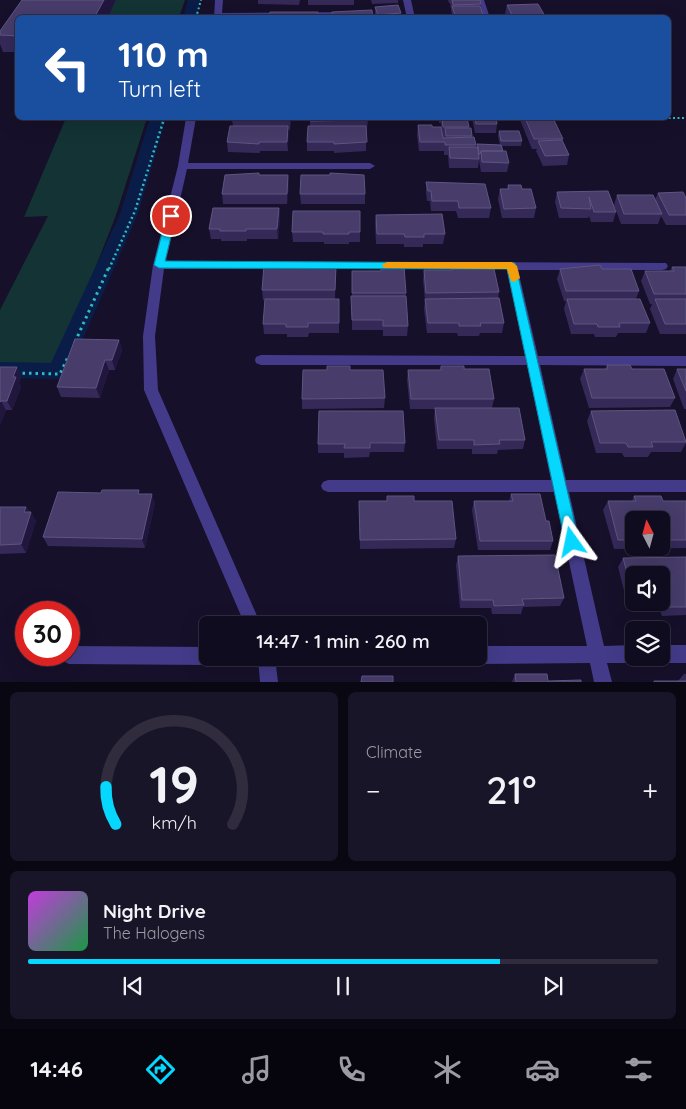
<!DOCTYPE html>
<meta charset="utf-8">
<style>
body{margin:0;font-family:Quicksand,sans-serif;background:#191529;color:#f1f3f6;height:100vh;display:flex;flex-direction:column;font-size:19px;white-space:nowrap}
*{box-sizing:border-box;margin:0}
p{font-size:16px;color:#9c9ba5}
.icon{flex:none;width:28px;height:28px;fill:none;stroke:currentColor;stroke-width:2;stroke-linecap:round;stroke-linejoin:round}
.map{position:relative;height:682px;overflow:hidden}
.sheet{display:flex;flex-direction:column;gap:10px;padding:10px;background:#090712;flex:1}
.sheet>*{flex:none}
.top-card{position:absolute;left:15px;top:15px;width:656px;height:105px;border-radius:8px;box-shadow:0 5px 20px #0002,0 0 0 1px #302c3e;background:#1a4fa0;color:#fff;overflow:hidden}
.needle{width:32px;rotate:354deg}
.controls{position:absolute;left:625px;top:511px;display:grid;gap:10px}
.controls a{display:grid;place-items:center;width:45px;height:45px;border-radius:8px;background:#100c20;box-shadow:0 5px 20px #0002,0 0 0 1px #302c3e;font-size:25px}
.speed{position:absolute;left:15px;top:601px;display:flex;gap:10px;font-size:25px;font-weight:700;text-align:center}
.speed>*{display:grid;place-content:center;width:65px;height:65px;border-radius:50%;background:#100c20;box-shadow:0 5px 20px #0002,0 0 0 1px #302c3e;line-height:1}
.speed .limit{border:8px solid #d22;background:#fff;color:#111}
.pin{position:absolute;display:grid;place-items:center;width:42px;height:42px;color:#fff;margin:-21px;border:2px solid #fff;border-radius:50%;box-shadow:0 1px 5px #0007}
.me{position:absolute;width:55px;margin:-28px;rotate:348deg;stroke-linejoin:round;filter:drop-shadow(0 0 4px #0008)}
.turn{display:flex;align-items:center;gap:18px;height:105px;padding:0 20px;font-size:22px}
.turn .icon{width:65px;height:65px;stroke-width:2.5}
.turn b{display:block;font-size:35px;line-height:42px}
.big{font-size:38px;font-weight:600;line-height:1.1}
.sheet .widget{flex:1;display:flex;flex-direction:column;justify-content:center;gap:8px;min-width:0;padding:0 18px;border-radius:8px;background:#191529}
.sheet .dial{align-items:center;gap:0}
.dial svg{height:130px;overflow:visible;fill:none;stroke:#302c3e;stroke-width:7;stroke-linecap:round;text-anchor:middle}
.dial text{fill:#f1f3f6;stroke:none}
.song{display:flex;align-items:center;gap:15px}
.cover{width:60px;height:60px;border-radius:8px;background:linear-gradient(135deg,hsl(290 70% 55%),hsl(140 70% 35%))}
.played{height:5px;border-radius:2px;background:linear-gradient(90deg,#05d7ff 75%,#302c3e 75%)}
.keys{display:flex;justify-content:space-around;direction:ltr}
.heat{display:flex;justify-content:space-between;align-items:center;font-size:28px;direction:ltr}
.sheet .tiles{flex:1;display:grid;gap:10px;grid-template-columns:1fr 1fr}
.widget:last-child{grid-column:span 2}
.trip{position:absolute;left:199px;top:616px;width:288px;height:50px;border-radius:8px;background:#100c20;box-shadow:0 5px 20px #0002,0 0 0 1px #302c3e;font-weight:600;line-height:50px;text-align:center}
.tabs{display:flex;height:80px;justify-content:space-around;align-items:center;background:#06050d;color:#9c9ba5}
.tabs .icon{width:35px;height:35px}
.tabs .on{color:#05d7ff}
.tabs b{font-size:22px;color:#f1f3f6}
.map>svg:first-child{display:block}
.green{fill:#133334}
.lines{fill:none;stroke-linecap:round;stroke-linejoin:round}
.canal{fill:#0a1d49;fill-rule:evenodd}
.path-far2{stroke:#2fbdbd;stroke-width:2;stroke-dasharray:2 2.5;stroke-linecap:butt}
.path-far1{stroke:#2fbdbd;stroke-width:2.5;stroke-dasharray:2 3;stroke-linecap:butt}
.path{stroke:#2fbdbd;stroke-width:3;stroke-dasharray:2.5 4;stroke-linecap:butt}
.minor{fill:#433b89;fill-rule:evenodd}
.wall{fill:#352958;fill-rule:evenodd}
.shaded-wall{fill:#21173e}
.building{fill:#473c6a;stroke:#5f5581}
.route{fill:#05d7ff;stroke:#038ca6}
.slow{fill:#f59e0b}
</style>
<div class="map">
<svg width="686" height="682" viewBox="0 0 686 682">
<rect width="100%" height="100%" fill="#16102a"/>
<path class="green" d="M115,0H185L179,17L108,18Z
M66,118H147L115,218L55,369L0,367V310L48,216L24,217Z"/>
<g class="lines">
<path class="canal" d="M188,0H200L196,18H183Z
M150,118H166L138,214L66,377L58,379L0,378V362L51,363L120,214Z"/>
<path class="path-far2" d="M196,18L201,0
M655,118H686
M163,120L164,118"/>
<path class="path-far1" d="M109,269L135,211L164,119"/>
<path class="path" d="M75,342L109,267
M16,373L60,374L68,357"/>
<path class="minor" d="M215,0H223L222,13L349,12L353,14L349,16L214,18Z
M403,0H411L415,18H407Z
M476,0H484L490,18H482Z
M186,118H196L188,163H370L375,166L370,169H187L166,261L666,263L668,266L666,269L662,270H518L538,356H686V366L540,365L566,480H686V492H569L604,646L634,645V658H641L640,660L634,663H607L612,682H594L590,663L478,664L472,661L470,658H478V646H587L554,492H328L323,490L321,486L323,482L328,480H551L527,365H261L256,363L255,360L256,357L261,355L525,356L507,269H164L155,336L158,390L261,625H245L144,390L143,336L153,265L178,166Z
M661,645H686V663H661L655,660L654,658H661Z
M69,646L208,647V658H216L214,662L208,665L69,664L63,661L60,655H69Z
M258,658H275L278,682H260Z"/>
</g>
<path class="wall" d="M22,0H116L107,18H18V52H3L0,44V31Z
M258,0H300L299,5L258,4Z
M308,0H354V5H308Z
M371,0H398V3L372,4Z
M448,0H480L483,16H452L450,3H449Z
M507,5L545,16V18H507L505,14Z
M375,7L401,13V18H376L375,15Z
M291,118L290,130H288V151H260V153L228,152L227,142L233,126L232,120Z
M310,118H368L367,130H366V151L334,153V151H307V142L310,126Z
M439,118H467L469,128L476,145L475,147H477V144L500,145L498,136L499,131L522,141L521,146H502L503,151L509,163L507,172H481L479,160L478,168H449L448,155H444V151H419L417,135L418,125L432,127H441V123H439Z
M472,118H496L497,124L496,133H475Z
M521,118H553L563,139L562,140L569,155L567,165L543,166L536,151L537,149H532L520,120Z
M260,175L289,185L287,204H223L222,194Z
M426,182L491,208L489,218H458L456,211H431L430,201H427L426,192Z
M508,185L522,189L536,208L534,218H502L498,199L500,189H507Z
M608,191L616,212L613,222H591L589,216L588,218H559L555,202L557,192Z
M658,193L686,198V225H666L661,216L658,224H621L614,205L617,195L655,200Z
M300,194H365V204H301Z
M279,208L280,218L278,239H247V241H221V239H211L209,229Z
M376,215L445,234L443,244H423V247H404V244H376L375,224Z
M292,232H360V242H349V244H324V242H293Z
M303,266H336L335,299H339V333H309L308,337H287V334H264L263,324L265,300H263L262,290Z
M452,267L499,292L498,298L504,323L502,333H480L479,336H458L457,333H427L424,309L425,301L423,280L424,270H452Z
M672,267H686V334H660L650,309L652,304H650L641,281L645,271H670Z
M560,269H602L639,291L636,299L650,323L646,333H618L616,337H595L594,334H571L564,309L566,301H564L557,279Z
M352,271L406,293V298L408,326L407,336H383V330H352Z
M119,340L122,350L115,370H109L100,398L61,397L57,387Z
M607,365L675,398L670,407L589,408L580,379L584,369H605Z
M441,366L464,369L494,399L492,408L525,440L523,449L498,450L497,454H472V449H437L434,418L435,409H410L407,380L408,370H440Z
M0,367H17L21,377L19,383L21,387L12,410H6L0,425Z
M677,369H686V409H684L673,379Z
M350,370L385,398L384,408L302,409V399Z
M591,411L686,440V443L681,452H651L648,457H624L622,453H596L587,421Z
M405,443L404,452H370L369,457L344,458V453H318V444Z
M140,494L155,503L145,548L48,546L43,537Z
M511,494L546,521L553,541L550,550H478L472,510L474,501H509Z
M387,496L414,501L456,539L454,548L360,549L359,501H387Z
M634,496L663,501H686V548L614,549L603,510L608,501H632ZM634,520H661V548H634Z
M0,507H26L36,521L26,553L0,554Z
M458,556L564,598L560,606L523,607L521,614H492L491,608H460L456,565Z
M686,557V615L662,616L660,610H629L618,567L623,558ZM634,575H661V602H634Z
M515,674L548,681L581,682H512Z
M684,674H686V682H653L654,681H678Z"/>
<path class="shaded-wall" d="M104,0H116L107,18H94Z
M290,118H291L290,130Z
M288,126L289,135L288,151L287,142Z
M288,175L289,185L287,204V194Z
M279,208L280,218L278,239L277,229Z
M119,340L122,350L115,370L112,360Z
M105,360L109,370L100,398L96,388Z
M17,367L21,377L19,383L21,387L12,410L7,401L13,377Z
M1,401L6,410L0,425V402Z
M152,494L155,503L145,548L142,539Z
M26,507L30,514L31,512L36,521L26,553L21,544L24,512Z"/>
<path class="building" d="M22,0H104L94,18H18V36L0,35V31Z
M452,0H480L481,4L453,5Z
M538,4L545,16L513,17L507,5Z
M398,5L401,13L378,15L375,7Z
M452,6H480L483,15H455Z
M372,10L373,18H332V12Z
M270,12H318L317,18H269Z
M425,16H484L485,18H425Z
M232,118H290V120H232Z
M310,118H368V120L310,121Z
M442,118H467L469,127H443Z
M475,118H496L497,124H476Z
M525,118H553L563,139H534Z
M418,125H432V127H441L443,138L474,137L476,145H445V142H420Z
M230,126H288L287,142H259V144L227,142Z
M308,126H366L367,142L334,144V142H307Z
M445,128H471L472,136H446Z
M499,131H519L522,141H501Z
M562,140L569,155L545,156L538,141Z
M477,144L501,145L503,151H481L480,154H479Z
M449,147H478L479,159L450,158Z
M481,151H506L509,163L482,162Z
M259,173V175H288L287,194H222L225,175Z
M330,173L364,175L365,194H300L301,175H330Z
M426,182L485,184L491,208H459L458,201H432L431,191H428Z
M508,185H521L522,189H531L536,208L504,209L500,189H509Z
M608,191L616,212H594L589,197L591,209L561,208L557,192Z
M683,192L686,198V215H669L658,193Z
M617,195H653L662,214H624Z
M213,208H279L277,229H246V231H220V229H209Z
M293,211H360V232H349V234H323V232H292Z
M442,214L445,234H424V237H405L404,234H377L376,215Z
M276,263H303V266H336L335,290H262L264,266H276Z
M600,265L602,269H631L639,291H566L560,269Z
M381,266H404L406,293H352V271H381Z
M452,267L494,269L499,292L426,293L424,270H452Z
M672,267H686V294H654L645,271H674Z
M351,296H406L408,326H383V320H352Z
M499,298L504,323H480L481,326H459V323H428L425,299Z
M265,299H339V323H308V327H286V324H263Z
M567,299H640L650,323H619L620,327H598L597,324H574Z
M655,299H686V324H665Z
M75,339L119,340L112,360H105L96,388L57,387Z
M607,365H630L632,369H664L675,398H592L584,369H608Z
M327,366H350V370H383L385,398L302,399L303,370H327Z
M441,366H464V369H489L494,399H411L408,370H441Z
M0,367H17L13,377H16L7,401H1L0,402Z
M677,369H686V391Z
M435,408H519L525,440H499L500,444L474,445V440H439Z
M675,410L686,442H651L653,447H628L626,443H600L591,411Z
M319,411H403L405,443H370V448H344L345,444H318Z
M102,490H139L138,494H152L142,539L43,537L58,492L101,493Z
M511,494H540L546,521H549L553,541H480L474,501H513Z
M387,496H414V501H452L456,539L360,540L359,501H387Z
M634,496H661L663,501H686V540H661V520H634V540H618L608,501H636Z
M0,507H26L24,512H31L21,544L0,545Z
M555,555L564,598L522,599L524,605L494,606L493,600H462L458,556Z
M686,557V607H667L665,601H661V575H634V598L623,558Z
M515,674H547L548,681L581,680V682H516Z
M362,676H393V682H361Z
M654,681H686V682H654Z"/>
<path class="route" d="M167,213H174L176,216L165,261L515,263L579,542L577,547L572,549L567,547L565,542L507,269L159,268L154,265Z"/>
<path class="slow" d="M387,262H512L517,266L520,278L514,282L511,281L507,269L384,268L382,265Z"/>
</svg>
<div class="controls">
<a><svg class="needle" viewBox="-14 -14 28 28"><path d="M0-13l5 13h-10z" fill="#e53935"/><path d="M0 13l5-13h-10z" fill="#9c9ba5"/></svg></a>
<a><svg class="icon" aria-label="sound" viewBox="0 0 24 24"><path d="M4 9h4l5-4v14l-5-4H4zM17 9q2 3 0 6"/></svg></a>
<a><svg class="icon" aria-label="layers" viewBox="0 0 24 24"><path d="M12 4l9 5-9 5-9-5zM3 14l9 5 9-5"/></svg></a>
</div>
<div class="speed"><div class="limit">30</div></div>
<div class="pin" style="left:171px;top:216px;background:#d93025"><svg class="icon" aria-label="arrive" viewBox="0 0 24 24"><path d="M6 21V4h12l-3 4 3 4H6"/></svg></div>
<svg class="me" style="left:572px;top:542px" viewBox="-20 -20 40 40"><path d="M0-17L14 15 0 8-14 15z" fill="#05d7ff" stroke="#fff" stroke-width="4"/></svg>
<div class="trip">14:47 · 1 min · 260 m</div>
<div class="top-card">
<div class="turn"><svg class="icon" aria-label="left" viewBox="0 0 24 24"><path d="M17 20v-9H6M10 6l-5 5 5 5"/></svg><div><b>110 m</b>Turn left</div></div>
</div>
</div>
<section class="sheet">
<div class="tiles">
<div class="widget dial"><svg viewBox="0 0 100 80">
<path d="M14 69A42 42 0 1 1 86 69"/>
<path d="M14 69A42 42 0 0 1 8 46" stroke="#05d7ff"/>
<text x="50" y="56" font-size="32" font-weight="700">19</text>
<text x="50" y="72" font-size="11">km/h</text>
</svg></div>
<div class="widget"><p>Climate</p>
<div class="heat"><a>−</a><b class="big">21°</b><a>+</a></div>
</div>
<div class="widget">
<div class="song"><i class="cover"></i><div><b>Night Drive</b><p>The Halogens</p></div></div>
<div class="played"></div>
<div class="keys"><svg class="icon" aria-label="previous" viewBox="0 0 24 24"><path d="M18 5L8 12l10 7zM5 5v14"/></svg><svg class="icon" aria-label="pause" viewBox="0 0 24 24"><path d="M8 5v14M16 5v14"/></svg><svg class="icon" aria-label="next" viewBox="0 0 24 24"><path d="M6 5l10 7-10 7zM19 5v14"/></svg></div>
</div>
</div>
</section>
<nav class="tabs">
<b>14:46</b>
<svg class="icon on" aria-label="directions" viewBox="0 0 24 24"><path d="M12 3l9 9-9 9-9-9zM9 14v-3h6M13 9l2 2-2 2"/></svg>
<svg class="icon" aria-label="music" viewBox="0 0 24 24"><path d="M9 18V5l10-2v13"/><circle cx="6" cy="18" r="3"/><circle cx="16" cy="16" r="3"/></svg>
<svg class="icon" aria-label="phone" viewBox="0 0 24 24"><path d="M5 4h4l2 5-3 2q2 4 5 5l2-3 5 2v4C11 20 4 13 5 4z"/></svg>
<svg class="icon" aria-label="climate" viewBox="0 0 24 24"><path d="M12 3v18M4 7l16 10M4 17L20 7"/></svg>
<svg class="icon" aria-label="car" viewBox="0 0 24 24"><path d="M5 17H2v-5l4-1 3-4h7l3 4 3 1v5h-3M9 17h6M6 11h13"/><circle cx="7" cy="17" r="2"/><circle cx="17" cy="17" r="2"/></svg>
<svg class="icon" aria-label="filters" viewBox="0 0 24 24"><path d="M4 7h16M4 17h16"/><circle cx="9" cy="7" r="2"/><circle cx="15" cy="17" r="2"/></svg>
</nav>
